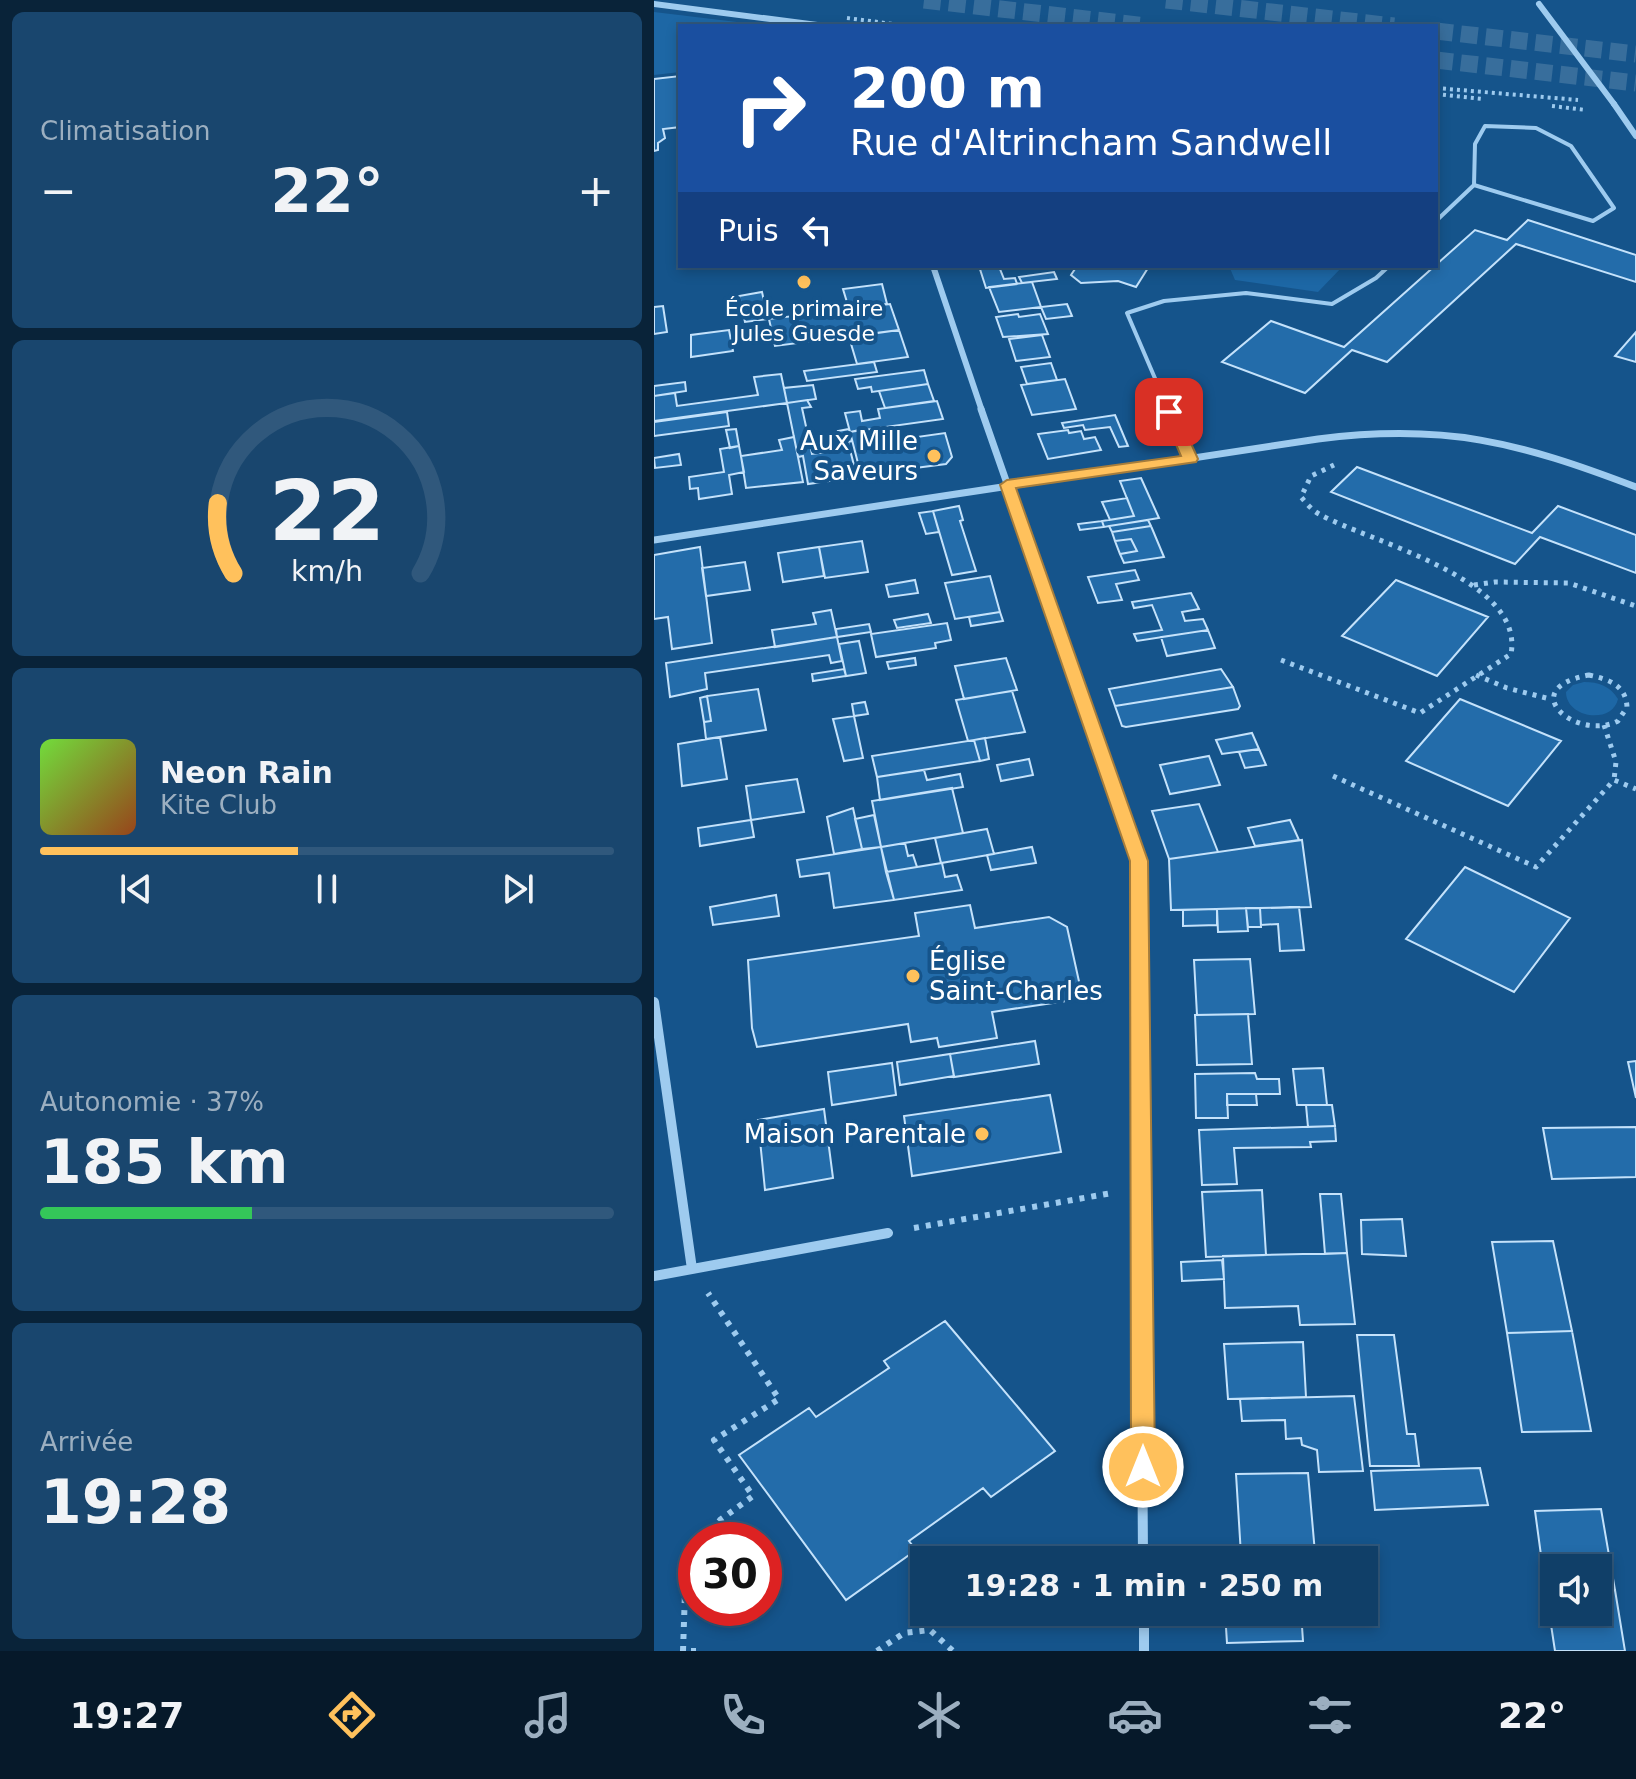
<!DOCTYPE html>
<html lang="fr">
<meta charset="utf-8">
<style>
body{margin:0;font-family:"DejaVu Sans",sans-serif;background:#19466e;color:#f1f3f6;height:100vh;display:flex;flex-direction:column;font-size:30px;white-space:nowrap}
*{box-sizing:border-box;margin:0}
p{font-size:26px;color:#9cafc0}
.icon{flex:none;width:44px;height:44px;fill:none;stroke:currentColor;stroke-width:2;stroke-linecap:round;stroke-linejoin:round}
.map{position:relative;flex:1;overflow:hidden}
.drawer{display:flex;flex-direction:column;gap:12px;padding:12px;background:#092339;width:654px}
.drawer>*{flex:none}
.hud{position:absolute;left:24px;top:24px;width:760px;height:244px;border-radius:0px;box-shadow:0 4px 12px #0003,0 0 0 2px #30587c;background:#1a4fa0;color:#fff;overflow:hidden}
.fabs{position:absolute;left:886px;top:1554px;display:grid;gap:16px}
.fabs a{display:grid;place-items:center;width:72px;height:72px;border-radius:0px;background:#103f68;box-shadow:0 4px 12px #0003,0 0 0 2px #30587c;font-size:40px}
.speed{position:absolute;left:24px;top:1522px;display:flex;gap:16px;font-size:40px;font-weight:700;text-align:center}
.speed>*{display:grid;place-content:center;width:104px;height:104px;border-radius:50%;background:#103f68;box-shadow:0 4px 12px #0003,0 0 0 2px #30587c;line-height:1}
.speed .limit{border:12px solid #d22;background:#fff;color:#111}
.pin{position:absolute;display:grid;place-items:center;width:68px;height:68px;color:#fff;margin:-34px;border-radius:16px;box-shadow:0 4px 12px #0006}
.me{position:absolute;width:88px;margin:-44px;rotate:0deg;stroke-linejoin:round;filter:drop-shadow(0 0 6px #0008)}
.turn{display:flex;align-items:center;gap:28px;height:168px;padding:0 40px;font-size:36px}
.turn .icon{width:104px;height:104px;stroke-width:2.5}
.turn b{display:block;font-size:56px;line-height:68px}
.then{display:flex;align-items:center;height:76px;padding:0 40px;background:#0003;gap:16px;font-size:30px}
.big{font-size:60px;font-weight:700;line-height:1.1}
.drawer .widget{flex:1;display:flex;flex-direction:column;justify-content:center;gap:12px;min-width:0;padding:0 28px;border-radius:12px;background:#19466e}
.drawer .dial{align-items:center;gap:0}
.dial svg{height:208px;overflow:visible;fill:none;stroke:#30587c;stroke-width:7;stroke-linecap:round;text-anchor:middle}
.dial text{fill:#f1f3f6;stroke:none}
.song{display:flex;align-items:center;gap:24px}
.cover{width:96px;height:96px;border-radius:12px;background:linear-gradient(135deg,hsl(100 70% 55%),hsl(20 70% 35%))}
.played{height:8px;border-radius:4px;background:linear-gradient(90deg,#ffc15c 45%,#30587c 45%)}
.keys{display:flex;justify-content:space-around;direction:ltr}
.heat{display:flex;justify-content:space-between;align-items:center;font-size:44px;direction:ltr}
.charge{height:12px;border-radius:6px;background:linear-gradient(90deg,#34c759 37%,#30587c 0)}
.trip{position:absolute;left:256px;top:1546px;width:468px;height:80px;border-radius:0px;background:#103f68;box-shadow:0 4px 12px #0003,0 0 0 2px #30587c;font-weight:700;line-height:80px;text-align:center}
.dock{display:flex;height:128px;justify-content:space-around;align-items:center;background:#06192a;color:#9cafc0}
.dock .icon{width:56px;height:56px}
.dock .current{color:#ffc15c}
.dock b{font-size:36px;color:#f1f3f6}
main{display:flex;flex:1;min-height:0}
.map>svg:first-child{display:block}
.green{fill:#1d67a5}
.building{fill:#236caa;stroke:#c4e2fb;stroke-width:2}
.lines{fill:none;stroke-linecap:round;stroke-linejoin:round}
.highway-tunnel{stroke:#386e9c;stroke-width:17;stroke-dasharray:17 8;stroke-linecap:butt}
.path-far2{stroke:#9ecbef;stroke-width:4;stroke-dasharray:3 4;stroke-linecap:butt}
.path-far1{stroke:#9ecbef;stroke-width:5;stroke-dasharray:4 6;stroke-linecap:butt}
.path{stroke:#9ecbef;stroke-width:6;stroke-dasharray:5 7;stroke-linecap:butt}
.lane-far1{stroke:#9ecbef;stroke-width:4}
.lane{stroke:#9ecbef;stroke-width:6}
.street-far2{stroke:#9ecbef;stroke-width:6}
.street-far1{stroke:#9ecbef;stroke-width:7}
.street{stroke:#9ecbef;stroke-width:10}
.street-bridge{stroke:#9ecbef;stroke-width:6}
.route{fill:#ffc15c;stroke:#a67d3c;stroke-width:2}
.poi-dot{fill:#ffc15c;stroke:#15548b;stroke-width:3}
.labels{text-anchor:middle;stroke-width:8;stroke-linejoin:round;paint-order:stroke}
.far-poi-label{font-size:22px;fill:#fff;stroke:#15548b}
.poi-label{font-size:26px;fill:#fff;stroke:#15548b;text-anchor:end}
</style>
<main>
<section class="drawer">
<div class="widget"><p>Climatisation</p>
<div class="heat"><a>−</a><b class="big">22°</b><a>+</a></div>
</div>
<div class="widget dial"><svg viewBox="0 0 100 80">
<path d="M14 69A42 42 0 1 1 86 69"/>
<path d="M14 69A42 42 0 0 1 8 42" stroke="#ffc15c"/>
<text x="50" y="56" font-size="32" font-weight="700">22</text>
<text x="50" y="72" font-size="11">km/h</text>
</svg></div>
<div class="widget">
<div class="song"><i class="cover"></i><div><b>Neon Rain</b><p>Kite Club</p></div></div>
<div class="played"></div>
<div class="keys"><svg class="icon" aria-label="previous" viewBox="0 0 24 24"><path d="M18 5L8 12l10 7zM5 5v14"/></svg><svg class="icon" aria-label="pause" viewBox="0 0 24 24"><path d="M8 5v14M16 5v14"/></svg><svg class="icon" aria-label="next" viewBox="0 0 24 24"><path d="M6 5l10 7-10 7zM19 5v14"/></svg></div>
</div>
<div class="widget"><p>Autonomie · 37%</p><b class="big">185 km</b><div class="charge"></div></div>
<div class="widget"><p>Arrivée</p><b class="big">19:28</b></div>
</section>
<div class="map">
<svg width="982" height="1651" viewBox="0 0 982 1651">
<rect width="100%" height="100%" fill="#15548b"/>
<path class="green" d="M0,12L116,26H26V72L0,75Z
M575,266H689L664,292L581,280Z
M930,682C945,682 956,686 964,699C958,725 912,718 912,692L919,685Z"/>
<path class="building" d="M26,76V127L9,129L11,138L4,143V150L0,151V79Z
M874,220L982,255V282L862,244L733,362L698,350L651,393L568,362L617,321L690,347L821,230L853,240Z
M325,266H372L346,269L350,279L361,278L363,284L332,288Z
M423,266H493L494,268L482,287L464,281L427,283L417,275Z
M400,272L403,279L368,283L365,277Z
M378,282L387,307L345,312L335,287Z
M228,284L233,304L195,309L189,289Z
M108,292L114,319L91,322L85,296Z
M236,304L245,330L121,346L115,319Z
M413,304L418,316L392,319L387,307Z
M9,306L13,332L0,334V307Z
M364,314L365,317L386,314L394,334L349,337L342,317Z
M75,330L79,351L37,357V335Z
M245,330L254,357L203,364L195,337Z
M982,332V362L961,356Z
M388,335L396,357L362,361L355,339Z
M220,362L223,372L153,381L150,371Z
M397,363L403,380L373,384L367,367Z
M270,370L274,384L218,392L217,387L204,389L201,379Z
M127,374L133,403L0,421V396L21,393L23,406L104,395L100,377Z
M411,379L422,409L378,415L367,385Z
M31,382L32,391L0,396V386Z
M274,384L280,401L231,408L225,391Z
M159,385L162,399L133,403L130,388Z
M153,400L157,407L148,408L158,454L181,451L179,444L187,443L184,431L195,429L198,441L194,442L203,477L154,484L149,456L144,457L133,403Z
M283,401L289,419L196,432L191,413L206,411L208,421L226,418L224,409Z
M73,412L75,426L0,436V422Z
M461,415L474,446L465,447L456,427L431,430L429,425L410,428L408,423Z
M82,429L85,446L76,448L72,430Z
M210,429L214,444L291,433L298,457L292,464L207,475L196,432Z
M414,430L415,433L427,431L430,439L441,437L447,450L394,459L384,434Z
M140,437L149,482L92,488L87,456L128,450L125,440Z
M85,446L90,472L75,475L78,494L45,499L44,488L36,489L35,477L70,472L66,449Z
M25,454L27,465L1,468L0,458Z
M703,467L878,533L904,506L982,535V573L886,537L861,564L677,492Z
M487,478L505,518L450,527L448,521L480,516L466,481Z
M473,498L480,516L456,520L448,502Z
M305,506L309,520L306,521L322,571L298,575L279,511Z
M279,511L285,532L272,534L265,513Z
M494,520L497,526L458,532L455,526Z
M448,521L450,527L426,530L424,524Z
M497,526L510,557L470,563L466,554L483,551L477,539L461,541L458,532Z
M477,539L483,551L466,554L461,541Z
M208,541L214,572L171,578L165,547Z
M46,547L58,643L18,649L14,617L0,619V555Z
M165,547L170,576L129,582L124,553Z
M91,562L96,590L52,596L48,568Z
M481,570L485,580L462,584L468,600L444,603L434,577Z
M336,576L346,612L301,619L291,583Z
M261,580L264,593L235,597L232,585Z
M742,580L834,617L783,676L688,636Z
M537,593L545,609L528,612L531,621L549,619L554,630L483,641L480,634L508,630L498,605L480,608L478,602Z
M177,610L183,637L121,647L118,630L162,624L159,613Z
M346,612L349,621L317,626L315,617Z
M274,614L277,623L243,628L240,620Z
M293,623L297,640L281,643L282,648L222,657L217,634Z
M215,624L217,632L183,637L182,629Z
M554,630L561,648L513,656L507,637Z
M183,637L188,661L177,663L175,655L51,673L53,689L16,697L12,663Z
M205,641L212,673L192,676L185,644Z
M261,658L262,665L235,669L233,662Z
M352,658L363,690L310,699L301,666Z
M190,669L192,676L159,681L158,674Z
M567,669L579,687L461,706L455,689Z
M579,687L586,706L584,709L472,727L468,726L461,706Z
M104,689L112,730L52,739L50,722L57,721L53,696Z
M358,691L371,732L314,741L302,700Z
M53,696L57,721L50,722L46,698Z
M806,699L907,741L854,806L752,761Z
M211,702L214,714L200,716L198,704Z
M200,716L209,758L190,761L179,719Z
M598,733L605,749L568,754L562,740Z
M66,737L73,779L28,786L24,744Z
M331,738L335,759L326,761L320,740Z
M320,740L326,761L223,777L218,756Z
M605,749L612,765L591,768L585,752Z
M555,756L566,785L516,794L506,765Z
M375,759L379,775L347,781L343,765Z
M270,770L273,780L306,774L309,787L226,800L223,777Z
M143,779L150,812L97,820L92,786Z
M298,788L309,833L227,847L218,801Z
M545,804L564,852L515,859L498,811Z
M199,808L208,849L180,854L173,817Z
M220,815L227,847L208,849L201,819Z
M97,820L100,837L46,846L44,828Z
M636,820L645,840L601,846L594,828Z
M333,829L340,854L287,863L281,838Z
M648,840L657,907L517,910L515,859Z
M251,843L254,856L259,855L263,867L232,872L227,847Z
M227,847L240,900L180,908L175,873L146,877L143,860Z
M378,847L382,863L337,870L333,855Z
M288,863L291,877L303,875L308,890L240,900L232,872Z
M811,867L916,918L860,992L752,939Z
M122,895L125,916L59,925L56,907Z
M316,905L321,928L395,917L413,927L426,986L412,1001L338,1012L343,1038L285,1047L283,1038L257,1042L254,1024L103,1047L98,1028L94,960L265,936L261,913Z
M645,907L650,950L626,951L624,924L607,925L606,908Z
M592,908L594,931L564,932L563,909Z
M592,908H606L607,927H594Z
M563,909V925L529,926V910Z
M596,959L601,1014L543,1015L540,960Z
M594,1014L598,1064L543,1065L541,1015Z
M381,1041L385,1064L300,1077L296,1054Z
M296,1054L300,1076L246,1085L243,1062Z
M982,1061V1098L974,1062Z
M238,1063L242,1095L178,1105L174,1072Z
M669,1068L673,1105H643L639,1069Z
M601,1073L603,1079H625L626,1094H573L574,1118H542L541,1074Z
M573,1094H602L603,1105H573Z
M396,1095L407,1152L258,1176L250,1116Z
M652,1105H678L681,1126L654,1127Z
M170,1109L179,1178L111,1190L104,1120Z
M681,1126L682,1141L656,1142L657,1147L580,1148L583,1184L548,1185L545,1130Z
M982,1127V1177L898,1179L889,1128Z
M608,1190L612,1255L552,1257L548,1192Z
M666,1194H687L693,1253L671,1254Z
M748,1219L752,1256L708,1254L707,1220Z
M899,1241L918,1331L853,1333L838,1242Z
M693,1253L701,1324L646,1325L644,1306L571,1308L569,1256Z
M568,1260L570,1279L528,1281L527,1262Z
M291,1321L401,1451L337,1497L329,1488L255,1541L262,1550L192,1600L85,1455L155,1408L162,1417L235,1368L230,1361Z
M918,1331L937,1431L868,1432L853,1333Z
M703,1335H740L753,1434H761L765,1466H716Z
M649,1342L652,1397L574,1399L570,1344Z
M700,1396L709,1471L665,1472L663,1450L648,1445L647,1438L632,1439L631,1420L588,1421L586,1399Z
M826,1468L834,1505L721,1510L717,1471Z
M654,1473L661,1553L587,1555L582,1474Z
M947,1509L961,1590L944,1591V1568H900V1592H892L881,1511Z
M642,1553V1560H568L567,1556Z
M961,1590L971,1651H901L892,1592H900V1612H944V1591Z
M571,1612H647L649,1641L573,1643Z"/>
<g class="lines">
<path class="highway-tunnel" d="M270,0L493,26
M512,0L740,26
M782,31L982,54
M782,60L982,83"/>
<path class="path-far2" d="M193,18L255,26
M782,88L924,100
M782,94L829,99
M898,106L932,110"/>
<path class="path-far1" d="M820,585L841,582L915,583L982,606
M627,660L766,713L857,654C871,578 715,542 665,514C658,510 652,503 647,497L657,476L680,465
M822,675L853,688L896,699
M935,675C954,679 972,685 973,707L964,721C923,742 859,689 935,675Z
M950,725L962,762L960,780
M679,776L882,867L960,780L982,789"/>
<path class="path" d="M260,1228L458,1193
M50,1540L66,1520L99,1496L60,1440L125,1399L54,1293
M29,1651L31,1592L42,1556
M37,1651H47
M223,1651L250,1633L276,1630L299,1651"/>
<path class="lane-far1" d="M831,126L882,128L917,146L960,208L939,221L820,185L821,144Z
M782,221L820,185
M515,411L473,313L510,301L592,293L678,304L722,278L735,266"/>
<path class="lane" d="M514,409L536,459"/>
<path class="street-far2" d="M0,4L171,26
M960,104L982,136
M279,266L328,411"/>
<path class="street-far1" d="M327,409L485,861V948
M0,540L664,439C791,423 864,442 982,487"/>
<path class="street" d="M485,946L489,1560
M0,1002L38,1269
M0,1276L234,1233
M490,1612V1651"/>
<path class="street-bridge" d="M885,4L960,104"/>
</g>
<path class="route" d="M515,407L523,412L544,459L542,462L362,488L494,861L501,1467L497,1475L489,1478L480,1475L477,1467L476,861L346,485L353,480L527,456L508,412Z"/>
<g class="poi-dot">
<circle cx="150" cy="282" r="8"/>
<circle cx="280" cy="456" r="8"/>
<circle cx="259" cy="976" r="8"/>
<circle cx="328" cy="1134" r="8"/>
</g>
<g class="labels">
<g class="far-poi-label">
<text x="150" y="316">École primaire<tspan x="150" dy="25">Jules Guesde</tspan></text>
</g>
<g class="poi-label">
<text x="264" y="450">Aux Mille<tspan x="264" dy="30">Saveurs</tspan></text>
<text x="275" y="970" text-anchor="start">Église<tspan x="275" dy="30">Saint-Charles</tspan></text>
<text x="312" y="1143">Maison Parentale</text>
</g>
</g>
</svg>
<div class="fabs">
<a><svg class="icon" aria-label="sound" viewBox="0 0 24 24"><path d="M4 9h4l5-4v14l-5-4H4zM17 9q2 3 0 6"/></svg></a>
</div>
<div class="speed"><div class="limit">30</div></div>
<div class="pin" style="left:515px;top:412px;background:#d93025"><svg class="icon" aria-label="arrive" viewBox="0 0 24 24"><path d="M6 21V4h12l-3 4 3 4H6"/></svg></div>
<svg class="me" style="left:489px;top:1467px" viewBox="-20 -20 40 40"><circle r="17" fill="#ffc15c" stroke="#fff" stroke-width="3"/><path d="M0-11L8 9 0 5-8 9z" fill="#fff"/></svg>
<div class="trip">19:28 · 1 min · 250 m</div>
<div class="hud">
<div class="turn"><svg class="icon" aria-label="right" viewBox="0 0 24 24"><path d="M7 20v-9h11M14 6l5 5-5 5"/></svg><div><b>200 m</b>Rue d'Altrincham Sandwell</div></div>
<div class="then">Puis<svg class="icon" aria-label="left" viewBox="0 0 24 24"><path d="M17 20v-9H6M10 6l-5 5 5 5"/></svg></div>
</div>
</div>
</main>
<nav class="dock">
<b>19:27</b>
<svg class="icon current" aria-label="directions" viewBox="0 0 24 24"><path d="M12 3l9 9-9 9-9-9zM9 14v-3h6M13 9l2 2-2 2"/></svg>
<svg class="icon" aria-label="music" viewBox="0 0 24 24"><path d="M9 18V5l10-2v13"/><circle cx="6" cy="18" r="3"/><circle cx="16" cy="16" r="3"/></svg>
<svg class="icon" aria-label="phone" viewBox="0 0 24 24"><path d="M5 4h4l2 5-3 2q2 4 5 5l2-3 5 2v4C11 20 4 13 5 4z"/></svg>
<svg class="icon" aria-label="climate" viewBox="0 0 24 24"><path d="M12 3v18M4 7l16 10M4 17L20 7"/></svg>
<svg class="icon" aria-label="car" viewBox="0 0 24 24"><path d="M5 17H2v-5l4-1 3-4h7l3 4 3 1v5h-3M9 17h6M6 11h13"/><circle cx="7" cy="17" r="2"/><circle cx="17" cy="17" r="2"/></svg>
<svg class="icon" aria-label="filters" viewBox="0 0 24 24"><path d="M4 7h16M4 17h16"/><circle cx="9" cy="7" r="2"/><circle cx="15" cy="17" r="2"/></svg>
<b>22°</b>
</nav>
